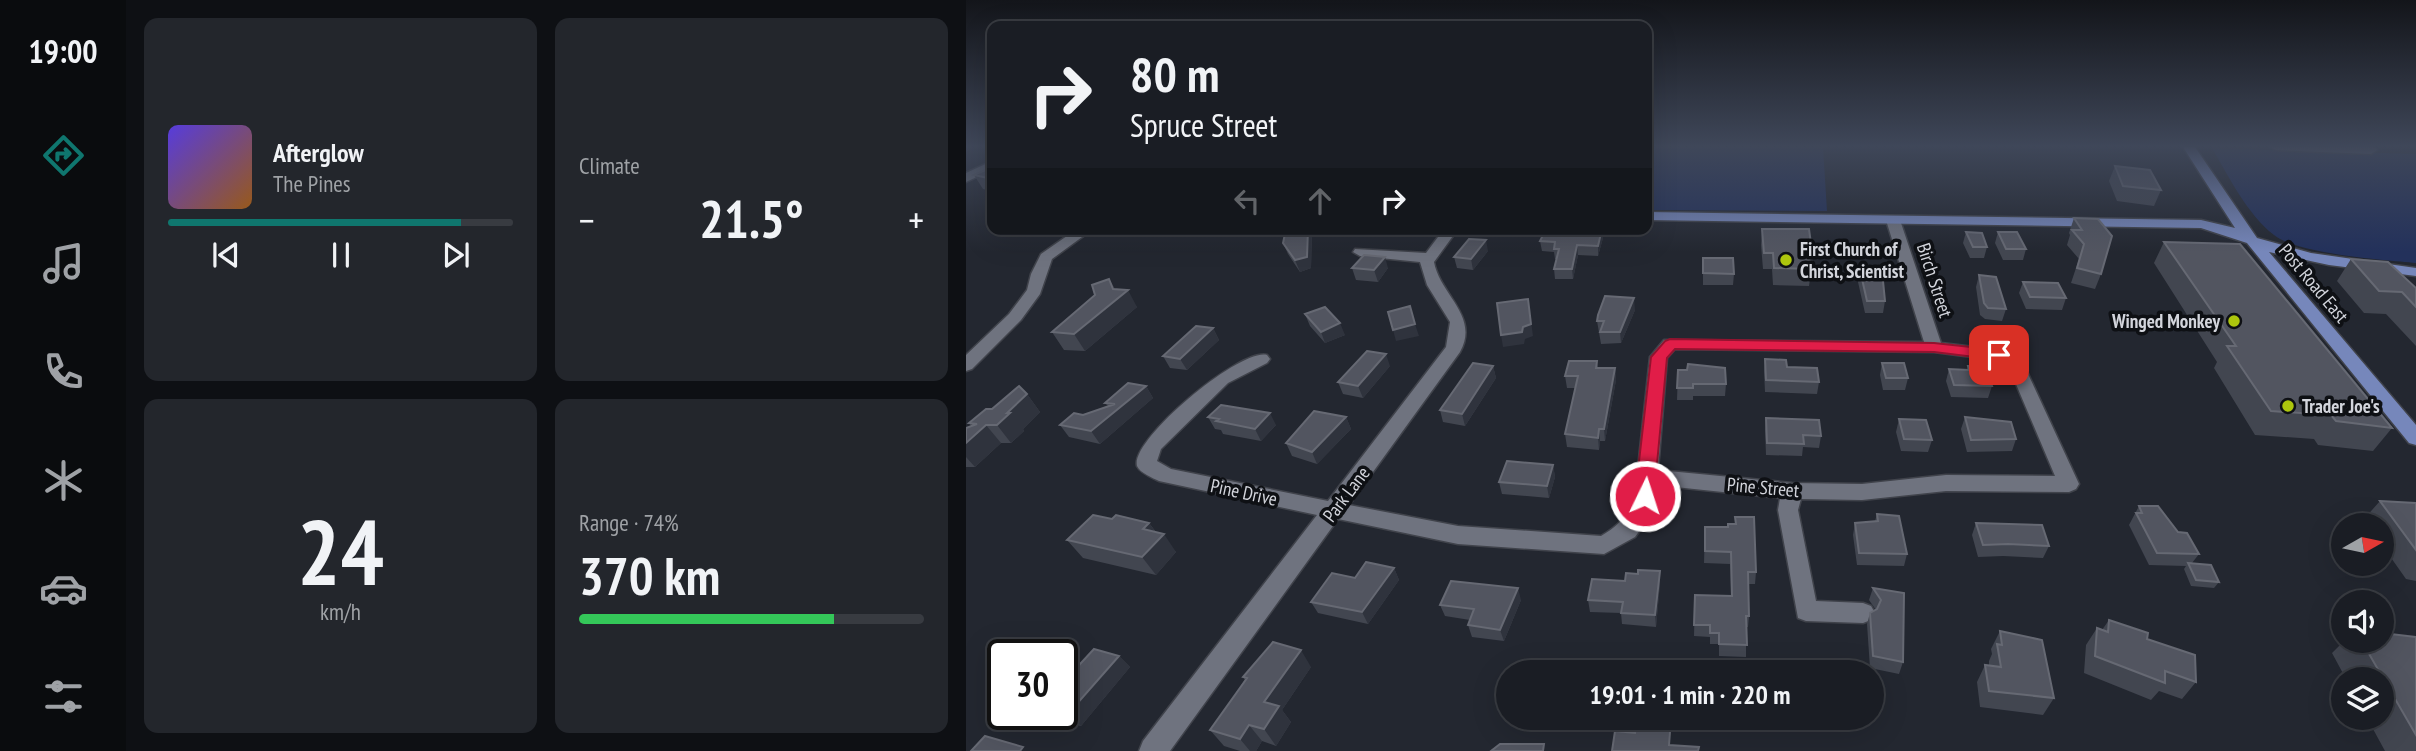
<!DOCTYPE html>
<meta charset="utf-8">
<style>
body{margin:0;font-family:"PT Sans Narrow",sans-serif;background:#23262c;color:#f1f3f6;height:100vh;display:flex;flex-direction:column;font-size:26px;white-space:nowrap}
*{box-sizing:border-box;margin:0}
p{font-size:23px;color:#9fa2a6}
.icon{flex:none;width:38px;height:38px;fill:none;stroke:currentColor;stroke-width:2;stroke-linecap:round;stroke-linejoin:round}
.map{position:relative;flex:1;overflow:hidden}
.details{display:flex;flex-direction:column;gap:18px;padding:18px;background:#0e1014;width:840px}
.details>*{flex:none}
.guide{position:absolute;left:21px;top:21px;width:665px;height:214px;border-radius:14px;box-shadow:0 7px 28px #0002,0 0 0 2px #383b41;background:#1a1d24;color:#f1f3f6;overflow:hidden}
.needle{width:46px;rotate:81deg}
.tools{position:absolute;left:1365px;top:513px;display:grid;gap:14px}
.tools a{display:grid;place-items:center;width:63px;height:63px;border-radius:50%;background:#1a1d24;box-shadow:0 7px 28px #0002,0 0 0 2px #383b41;font-size:35px}
.speed{position:absolute;left:21px;top:639px;display:flex;gap:14px;font-size:35px;font-weight:700;text-align:center}
.speed>*{display:grid;place-content:center;width:91px;height:91px;border-radius:50%;background:#1a1d24;box-shadow:0 7px 28px #0002,0 0 0 2px #383b41;line-height:1}
.speed .limit{border:4px solid #111;border-radius:10px;background:#fff;color:#111}
.pin{position:absolute;display:grid;place-items:center;width:60px;height:60px;color:#fff;margin:-30px;border-radius:14px;box-shadow:0 4px 10px #0006}
.me{position:absolute;width:77px;margin:-38px;rotate:4deg;stroke-linejoin:round;filter:drop-shadow(0 0 5px #0008)}
.turn{display:flex;align-items:center;gap:24px;height:147px;padding:0 28px;font-size:32px}
.turn .icon{width:91px;height:91px;stroke-width:2.5}
.turn b{display:block;font-size:49px;line-height:60px}
.lanes{display:flex;align-items:center;height:66px;padding:0 28px;background:#0003;justify-content:center;gap:35px;direction:ltr}
.lanes .off{opacity:.35}
.big{font-size:52px;font-weight:800;line-height:1.1}
.details .widget{flex:1;display:flex;flex-direction:column;justify-content:center;gap:10px;min-width:0;padding:0 24px;border-radius:14px;background:#23262c}
.details .dial{align-items:center;gap:0}
.dial b{font-size:91px;line-height:1}
.song{display:flex;align-items:center;gap:21px}
.cover{width:84px;height:84px;border-radius:10px;background:linear-gradient(135deg,hsl(250 70% 55%),hsl(30 70% 35%))}
.played{height:7px;border-radius:4px;background:linear-gradient(90deg,#0f766e 85%,#383b41 85%)}
.keys{display:flex;justify-content:space-around;direction:ltr}
.heat{display:flex;justify-content:space-between;align-items:center;font-size:38px;direction:ltr}
.charge{height:10px;border-radius:5px;background:linear-gradient(90deg,#34c759 74%,#383b41 0)}
.details .tiles{flex:1;display:grid;gap:18px;grid-template-columns:repeat(2,1fr)}
.trip{position:absolute;left:530px;top:660px;width:388px;height:70px;border-radius:35px;background:#1a1d24;box-shadow:0 7px 28px #0002,0 0 0 2px #383b41;font-weight:800;line-height:70px;text-align:center}
main{display:flex;flex:1;min-height:0}
.menu{display:flex;flex-direction:column;width:126px;justify-content:space-around;align-items:center;background:#0a0c0e;color:#9fa2a6}
.menu .icon{width:49px;height:49px}
.menu .on{color:#0f766e}
.menu b{font-size:32px;color:#f1f3f6}
.map>svg:first-child{display:block}
.green{fill:#23315b}
.lines{fill:none;stroke-linecap:round;stroke-linejoin:round}
.minor-casing{stroke:#40434b;stroke-width:3}
.major-casing{stroke:#40434b;stroke-width:3}
.minor{fill:#6f737f;fill-rule:evenodd}
.major{fill:#7687bb;fill-rule:evenodd}
.wall{fill:#424650}
.shaded-wall{fill:#2f333d}
.building{fill:#525560;stroke:#666973;stroke-width:2}
.route{fill:#e11d48;stroke:#92132f;stroke-width:2}
.poi-dot{fill:#adc60d;stroke:#0e1014;stroke-width:2.5}
.labels{text-anchor:middle;stroke-width:7;stroke-linejoin:round;paint-order:stroke}
.poi-label{font-size:19px;font-weight:bold;fill:#d3d5dc;stroke:#0e1014;text-anchor:start}
.street-label{font-size:19px;fill:#d3d5dc;stroke:#0e1014}
</style>
<main>
<nav class="menu">
<b>19:00</b>
<svg class="icon on" aria-label="directions" viewBox="0 0 24 24"><path d="M12 3l9 9-9 9-9-9zM9 14v-3h6M13 9l2 2-2 2"/></svg>
<svg class="icon" aria-label="music" viewBox="0 0 24 24"><path d="M9 18V5l10-2v13"/><circle cx="6" cy="18" r="3"/><circle cx="16" cy="16" r="3"/></svg>
<svg class="icon" aria-label="phone" viewBox="0 0 24 24"><path d="M5 4h4l2 5-3 2q2 4 5 5l2-3 5 2v4C11 20 4 13 5 4z"/></svg>
<svg class="icon" aria-label="climate" viewBox="0 0 24 24"><path d="M12 3v18M4 7l16 10M4 17L20 7"/></svg>
<svg class="icon" aria-label="car" viewBox="0 0 24 24"><path d="M5 17H2v-5l4-1 3-4h7l3 4 3 1v5h-3M9 17h6M6 11h13"/><circle cx="7" cy="17" r="2"/><circle cx="17" cy="17" r="2"/></svg>
<svg class="icon" aria-label="filters" viewBox="0 0 24 24"><path d="M4 7h16M4 17h16"/><circle cx="9" cy="7" r="2"/><circle cx="15" cy="17" r="2"/></svg>
</nav>
<section class="details">
<div class="tiles">
<div class="widget">
<div class="song"><i class="cover"></i><div><b>Afterglow</b><p>The Pines</p></div></div>
<div class="played"></div>
<div class="keys"><svg class="icon" aria-label="previous" viewBox="0 0 24 24"><path d="M18 5L8 12l10 7zM5 5v14"/></svg><svg class="icon" aria-label="pause" viewBox="0 0 24 24"><path d="M8 5v14M16 5v14"/></svg><svg class="icon" aria-label="next" viewBox="0 0 24 24"><path d="M6 5l10 7-10 7zM19 5v14"/></svg></div>
</div>
<div class="widget"><p>Climate</p>
<div class="heat"><a>−</a><b class="big">21.5°</b><a>+</a></div>
</div>
<div class="widget dial"><b>24</b><p>km/h</p></div>
<div class="widget"><p>Range · 74%</p><b class="big">370 km</b><div class="charge"></div></div>
</div>
</section>
<div class="map">
<svg width="1450" height="751" viewBox="0 0 1450 751">
<rect width="100%" height="100%" fill="#232730"/>
<path class="green" d="M681,147H857L861,211L681,210Z
M1246,148L1450,154V263C1418,260 1331,254 1308,235C1281,214 1263,177 1246,148Z"/>
<g class="lines">
<defs>
<path id="minor" d="M1304,147H1408L1411,150L1405,154L1310,150Z
M26,161V170L0,182V173Z
M927,216L934,220L975,343L1033,350L1057,363L1113,484L1110,489L1103,492L980,491L896,500L835,499L832,510L850,601L897,603L905,606L909,613L905,620L897,623L840,621L832,618L812,510L814,498L690,485L689,496L677,526L669,537L638,554L492,544L372,519L204,751H173L177,741L351,515L193,481C187,478 174,473 171,466C164,440 274,348 301,355L304,359L301,363L262,383L195,449L191,461L205,469L362,501L480,347L484,322L461,285L454,262L394,256L387,252L389,249L460,253L478,229H492L468,262C474,295 514,316 494,352L383,505L492,526L635,536C654,525 661,516 669,496L684,357L698,340L958,342L920,220ZM709,349L968,352L1029,360L1044,370L1089,476L980,475L896,484L826,483L692,470L701,358Z
M111,229H127L86,259L74,294L55,320L6,369L0,371V355L43,314L61,290L65,274L75,254Z"/>
<path id="major" d="M1217,147H1229L1291,238L1345,253L1450,268V276L1363,265L1303,252L1450,425V445L1443,443L1281,243L1235,228L681,220V212L1235,220L1269,228Z"/>
</defs>
<use href="#minor" class="minor-casing"/>
<use href="#major" class="major-casing"/>
<use href="#minor" class="minor"/>
<use href="#major" class="major"/>
</g>
<path class="wall" d="M1149,166L1195,190L1188,206L1151,201L1143,181Z
M26,167V191L17,189L8,175Z
M1108,218L1132,219L1135,274L1129,289L1105,283L1113,259L1101,245L1104,235L1103,233Z
M150,229H186L174,236L152,233Z
M320,229H346L345,268L334,272L322,254L317,243Z
M637,229V238L632,256L612,255L607,279H589L588,269L591,259H589L588,252L576,251L574,241Z
M796,229L847,258L843,286L807,285L806,269H797L795,245Z
M1000,232L1021,247L1018,258H1004L997,243Z
M1032,232L1060,249L1057,260H1037L1029,243Z
M1198,242L1426,428L1407,451L1352,445L1348,439L1289,435L1248,368L1251,362L1188,263Z
M522,251L507,270L491,268L488,257Z
M737,258L768,274L767,285H737Z
M1385,259L1450,288V346L1420,314L1398,313L1371,281Z
M386,268H422L412,282L390,280Z
M894,270L919,301L917,313H899L892,282Z
M1013,275L1040,309L1036,321L1019,319L1014,315L1010,287Z
M143,279L149,289L171,307L119,351L98,350L86,332L129,295Z
M1057,282L1100,298L1096,310L1060,309L1053,293Z
M669,310L655,343L635,344L631,321Z
M339,314L379,335L359,343L344,326Z
M247,328L253,340L221,370L204,368L197,356Z
M799,359L821,367L853,382L851,394L799,392L798,371Z
M631,361L632,368H649L650,380L639,441H634L633,450L601,447L599,434L610,388H601L599,376Z
M916,363L942,378L939,390H917L914,375Z
M424,366L397,398L377,394L372,382Z
M527,366L530,378L499,426L477,422L474,410Z
M1002,366L1026,386L1022,398L985,397L980,381L983,369L1001,370Z
M712,370L760,384L759,396H727V400H711Z
M180,386L187,398L134,444L103,437L94,425L117,415L142,406L139,403Z
M61,394L74,412L57,429L58,431L45,443H35L9,467H0V428L5,426L3,423L26,409Z
M242,417L310,425L295,441L257,434L255,430L249,429Z
M380,417L385,429L351,464L326,456L320,443Z
M999,417L1050,439L1046,451L1001,452L995,429Z
M800,418L855,436L853,448L837,447L836,456L800,455L799,430Z
M933,419L966,440L962,452L935,451L930,432Z
M587,465L589,477L583,498L536,494L533,482Z
M1414,501L1450,503V581L1440,579L1416,545V525H1402L1398,519Z
M1173,506L1212,532L1233,554L1226,563L1253,582L1248,588L1225,586L1218,569L1220,566L1183,565L1163,525Z
M911,514L941,554L938,566L891,565L887,535L889,523L909,521Z
M769,517L790,572L789,584H782L783,616L782,627H780V657L753,656V644H744V637L728,636L729,595L765,596L764,564L738,563L739,527H762L769,524Z
M146,519L183,523L190,532L210,552L190,575L117,558L101,540Z
M1010,523L1083,546L1077,558L1037,556L1012,557L1006,535Z
M428,568L433,580L402,624L352,613L345,602Z
M694,583L690,627L656,624L655,613L624,612L622,600Z
M907,588L938,593L937,662L933,674L904,668L901,624L904,613L910,610L903,600Z
M555,600L538,641L506,637L502,625L504,620L479,616L474,605Z
M1143,620L1181,639L1230,682L1216,699L1193,691L1185,700L1118,673L1120,645L1131,628L1136,630Z
M1034,631L1088,698L1077,715L1014,707L1011,682L1019,665H1023V661L1026,654L1025,649Z
M1450,637V751H1419L1401,718H1416V679H1380L1366,653L1379,640H1416Z
M153,656L164,667L115,726L89,718L85,714H96V674L103,676Z
M345,667L316,710L325,722L310,746L296,741L290,751H274L258,746L244,730L279,680L277,677Z"/>
<path class="shaded-wall" d="M0,147H6L7,149L0,152Z
M171,229H186L174,236Z
M342,229H346L345,268L334,272L329,260Z
M636,229L637,238L632,256V246Z
M520,240L522,251L507,270L505,259Z
M611,245L612,255L607,279L606,269Z
M419,257L422,268L412,282L408,270Z
M143,279L153,297L162,290L171,307L119,351L108,334L147,289Z
M668,298L669,310L655,343L654,332Z
M562,299L567,336L559,339L558,344L537,347L535,335Z
M374,323L379,335L359,343L355,332Z
M449,324L453,336L430,341L427,330Z
M247,328L253,340L221,370L214,359Z
M420,354L424,366L397,398L392,386Z
M527,366L530,378L499,426L496,414Z
M649,368L650,380L639,441L638,429Z
M180,386L187,398L134,444L125,431Z
M61,394L74,412L57,429L58,431L45,443L31,425L41,413Z
M304,413L310,425L295,441L289,429Z
M380,417L385,429L351,464L346,452Z
M20,425L35,443L9,467L0,457V443Z
M633,429L634,441L633,450L632,438Z
M587,465L589,477L583,498L581,486Z
M183,523L194,538L198,534L210,552L190,575L176,557L177,529Z
M428,568L433,580L402,624L396,612Z
M694,571V583L690,627L689,615Z
M552,588L555,600L538,641L534,630Z
M335,650L345,667L316,710L325,722L310,746L298,729V702Z
M153,656L164,667L115,726L102,714Z
M283,725L296,741L290,751H284L274,739Z"/>
<path class="building" d="M1149,166L1184,170L1195,190L1157,186Z
M26,167V179L8,175Z
M1108,218L1132,219L1146,236L1135,274L1111,268L1118,244L1106,230H1116Z
M320,229H342L341,257L329,260L317,243Z
M580,229H636L632,246L611,245L606,269H588L593,249H588L589,242L574,241Z
M796,229H843L847,258H843L845,269L808,268L807,253H798Z
M1000,232L1016,233L1021,247H1007Z
M1032,232H1051L1060,249H1040Z
M503,239L520,240L505,259L488,257Z
M1198,242L1274,244L1426,428L1370,421L1365,415L1305,411L1261,346H1270Z
M398,255L419,257L408,270L386,268Z
M737,258H767L768,274L737,273Z
M1385,259L1422,262L1450,288V307L1436,292L1413,291Z
M894,270L916,271L919,301H901Z
M1013,275L1030,277L1040,309L1022,308L1018,303Z
M143,279L147,289L162,290L108,334L86,332L129,295L126,285Z
M1057,282L1092,283L1100,298L1064,297Z
M639,296L668,298L654,332H634L638,321H631L632,315Z
M562,299L565,324L557,327L556,332L535,335L531,303Z
M444,306L449,324L427,330L422,312Z
M359,307L374,323L355,332L339,314Z
M230,326L247,328L214,359L197,356Z
M401,351L420,354L392,386L372,382Z
M799,359L820,360L821,367L851,368L853,382L800,380Z
M603,361H631L630,368H649L638,429H633L632,438L599,434L612,376H599Z
M507,363L527,366L496,414L474,410Z
M916,363H938L942,378H920Z
M722,364L759,368L760,384H727V388H711L712,370H721Z
M1002,366L1018,367L1026,386L988,385L983,369L1003,370Z
M162,383L180,386L125,431L94,425L108,413L117,415L149,404L139,403Z
M53,386L61,394L41,413H44L31,425H20L0,443V428L11,424L3,423L20,409H26Z
M255,405L304,413L289,429L250,421L253,419L242,417Z
M348,411L380,417L346,452L320,443Z
M999,417L1045,422L1050,439L1005,440Z
M800,418L853,420L855,436L837,435L838,444L801,443Z
M933,419L960,420L966,440L938,439Z
M541,461L587,465L581,486L533,482Z
M1414,501L1450,503V550Z
M1173,506H1192L1212,532L1221,533L1233,554L1191,553L1170,513H1176Z
M911,514L933,516L941,554L893,553L889,523L912,521Z
M127,515L146,519L150,515L183,523L177,529L198,534L176,557L101,540Z
M769,517H788L790,572H782L783,616H780L781,645L753,644V633H744V625H728L729,595L766,596L765,552L739,551V527H762V524H770Z
M1010,523L1076,525L1083,546L1042,544L1017,545Z
M400,562L428,568L396,612L345,602L366,573L389,578Z
M1222,563L1245,565L1253,582L1230,580Z
M672,570L694,571L689,615L655,613L657,602L622,600L626,579L659,581L660,573L672,574Z
M485,581L552,588L534,630L502,625L508,609L474,605Z
M907,588L938,593L937,662L907,656L904,613L911,609L915,600Z
M1143,620L1182,633L1181,639L1229,655L1230,682L1199,671V683L1129,656L1131,628L1142,632Z
M1034,631L1076,640L1088,698L1023,691L1019,665L1035,667L1031,644L1036,645Z
M1416,633L1450,637V735L1395,640H1416Z
M307,642L335,650L298,702L313,706L298,729L283,725L274,739L244,730L281,678L277,677Z
M128,649L153,656L102,714L96,713V674L103,676Z
M671,718H704L705,719L703,745L733,747L732,751H646L649,731L669,733Z
M19,736L57,747L54,751H5Z
M534,744H578L577,751H525Z"/>
<linearGradient id="sky" x2="0" y2="1"><stop stop-color="#13151a"/><stop offset="0.58" stop-color="#3f4759"/><stop offset="1" stop-color="#3f4759" stop-opacity="0"/></linearGradient>
<rect width="1450" height="252" fill="url(#sky)"/>
<path class="route" d="M704,339L968,343L1033,350L1041,355L1033,360L968,352L709,349L701,358L688,496L679,504L669,496L685,357L699,341Z"/>
<g class="poi-dot">
<circle cx="820" cy="260" r="7"/>
<circle cx="1268" cy="321" r="7"/>
<circle cx="1322" cy="406" r="7"/>
</g>
<g class="labels">
<g class="poi-label">
<text x="834" y="256">First Church of<tspan x="834" dy="22">Christ, Scientist</tspan></text>
<text x="1254" y="328" text-anchor="end">Winged Monkey</text>
<text x="1336" y="413">Trader Joe's</text>
</g>
<g class="street-label">
<text transform="translate(969 280) rotate(72)" y="7">Birch Street</text>
<text transform="translate(1348 283) rotate(50)" y="7">Post Road East</text>
<text transform="translate(797 487) rotate(5)" y="7">Pine Street</text>
<text transform="translate(278 492) rotate(12)" y="7">Pine Drive</text>
<text transform="translate(380 494) rotate(-53)" y="7">Park Lane</text>
</g>
</g>
</svg>
<div class="tools">
<a><svg class="needle" viewBox="-14 -14 28 28"><path d="M0-13l5 13h-10z" fill="#e53935"/><path d="M0 13l5-13h-10z" fill="#9fa2a6"/></svg></a>
<a><svg class="icon" aria-label="sound" viewBox="0 0 24 24"><path d="M4 9h4l5-4v14l-5-4H4zM17 9q2 3 0 6"/></svg></a>
<a><svg class="icon" aria-label="layers" viewBox="0 0 24 24"><path d="M12 4l9 5-9 5-9-5zM3 14l9 5 9-5"/></svg></a>
</div>
<div class="speed"><div class="limit">30</div></div>
<div class="pin" style="left:1033px;top:355px;background:#d93025"><svg class="icon" aria-label="arrive" viewBox="0 0 24 24"><path d="M6 21V4h12l-3 4 3 4H6"/></svg></div>
<svg class="me" style="left:679px;top:496px" viewBox="-20 -20 40 40"><circle r="17" fill="#e11d48" stroke="#fff" stroke-width="3"/><path d="M0-11L8 9 0 5-8 9z" fill="#fff"/></svg>
<div class="trip">19:01 · 1 min · 220 m</div>
<div class="guide">
<div class="turn"><svg class="icon" aria-label="right" viewBox="0 0 24 24"><path d="M7 20v-9h11M14 6l5 5-5 5"/></svg><div><b>80 m</b>Spruce Street</div></div>
<div class="lanes"><svg class="icon off" aria-label="left" viewBox="0 0 24 24"><path d="M17 20v-9H6M10 6l-5 5 5 5"/></svg><svg class="icon off" aria-label="ahead" viewBox="0 0 24 24"><path d="M12 20V5M6 11l6-6 6 6"/></svg><svg class="icon" aria-label="right" viewBox="0 0 24 24"><path d="M7 20v-9h11M14 6l5 5-5 5"/></svg></div>
</div>
</div>
</main>
